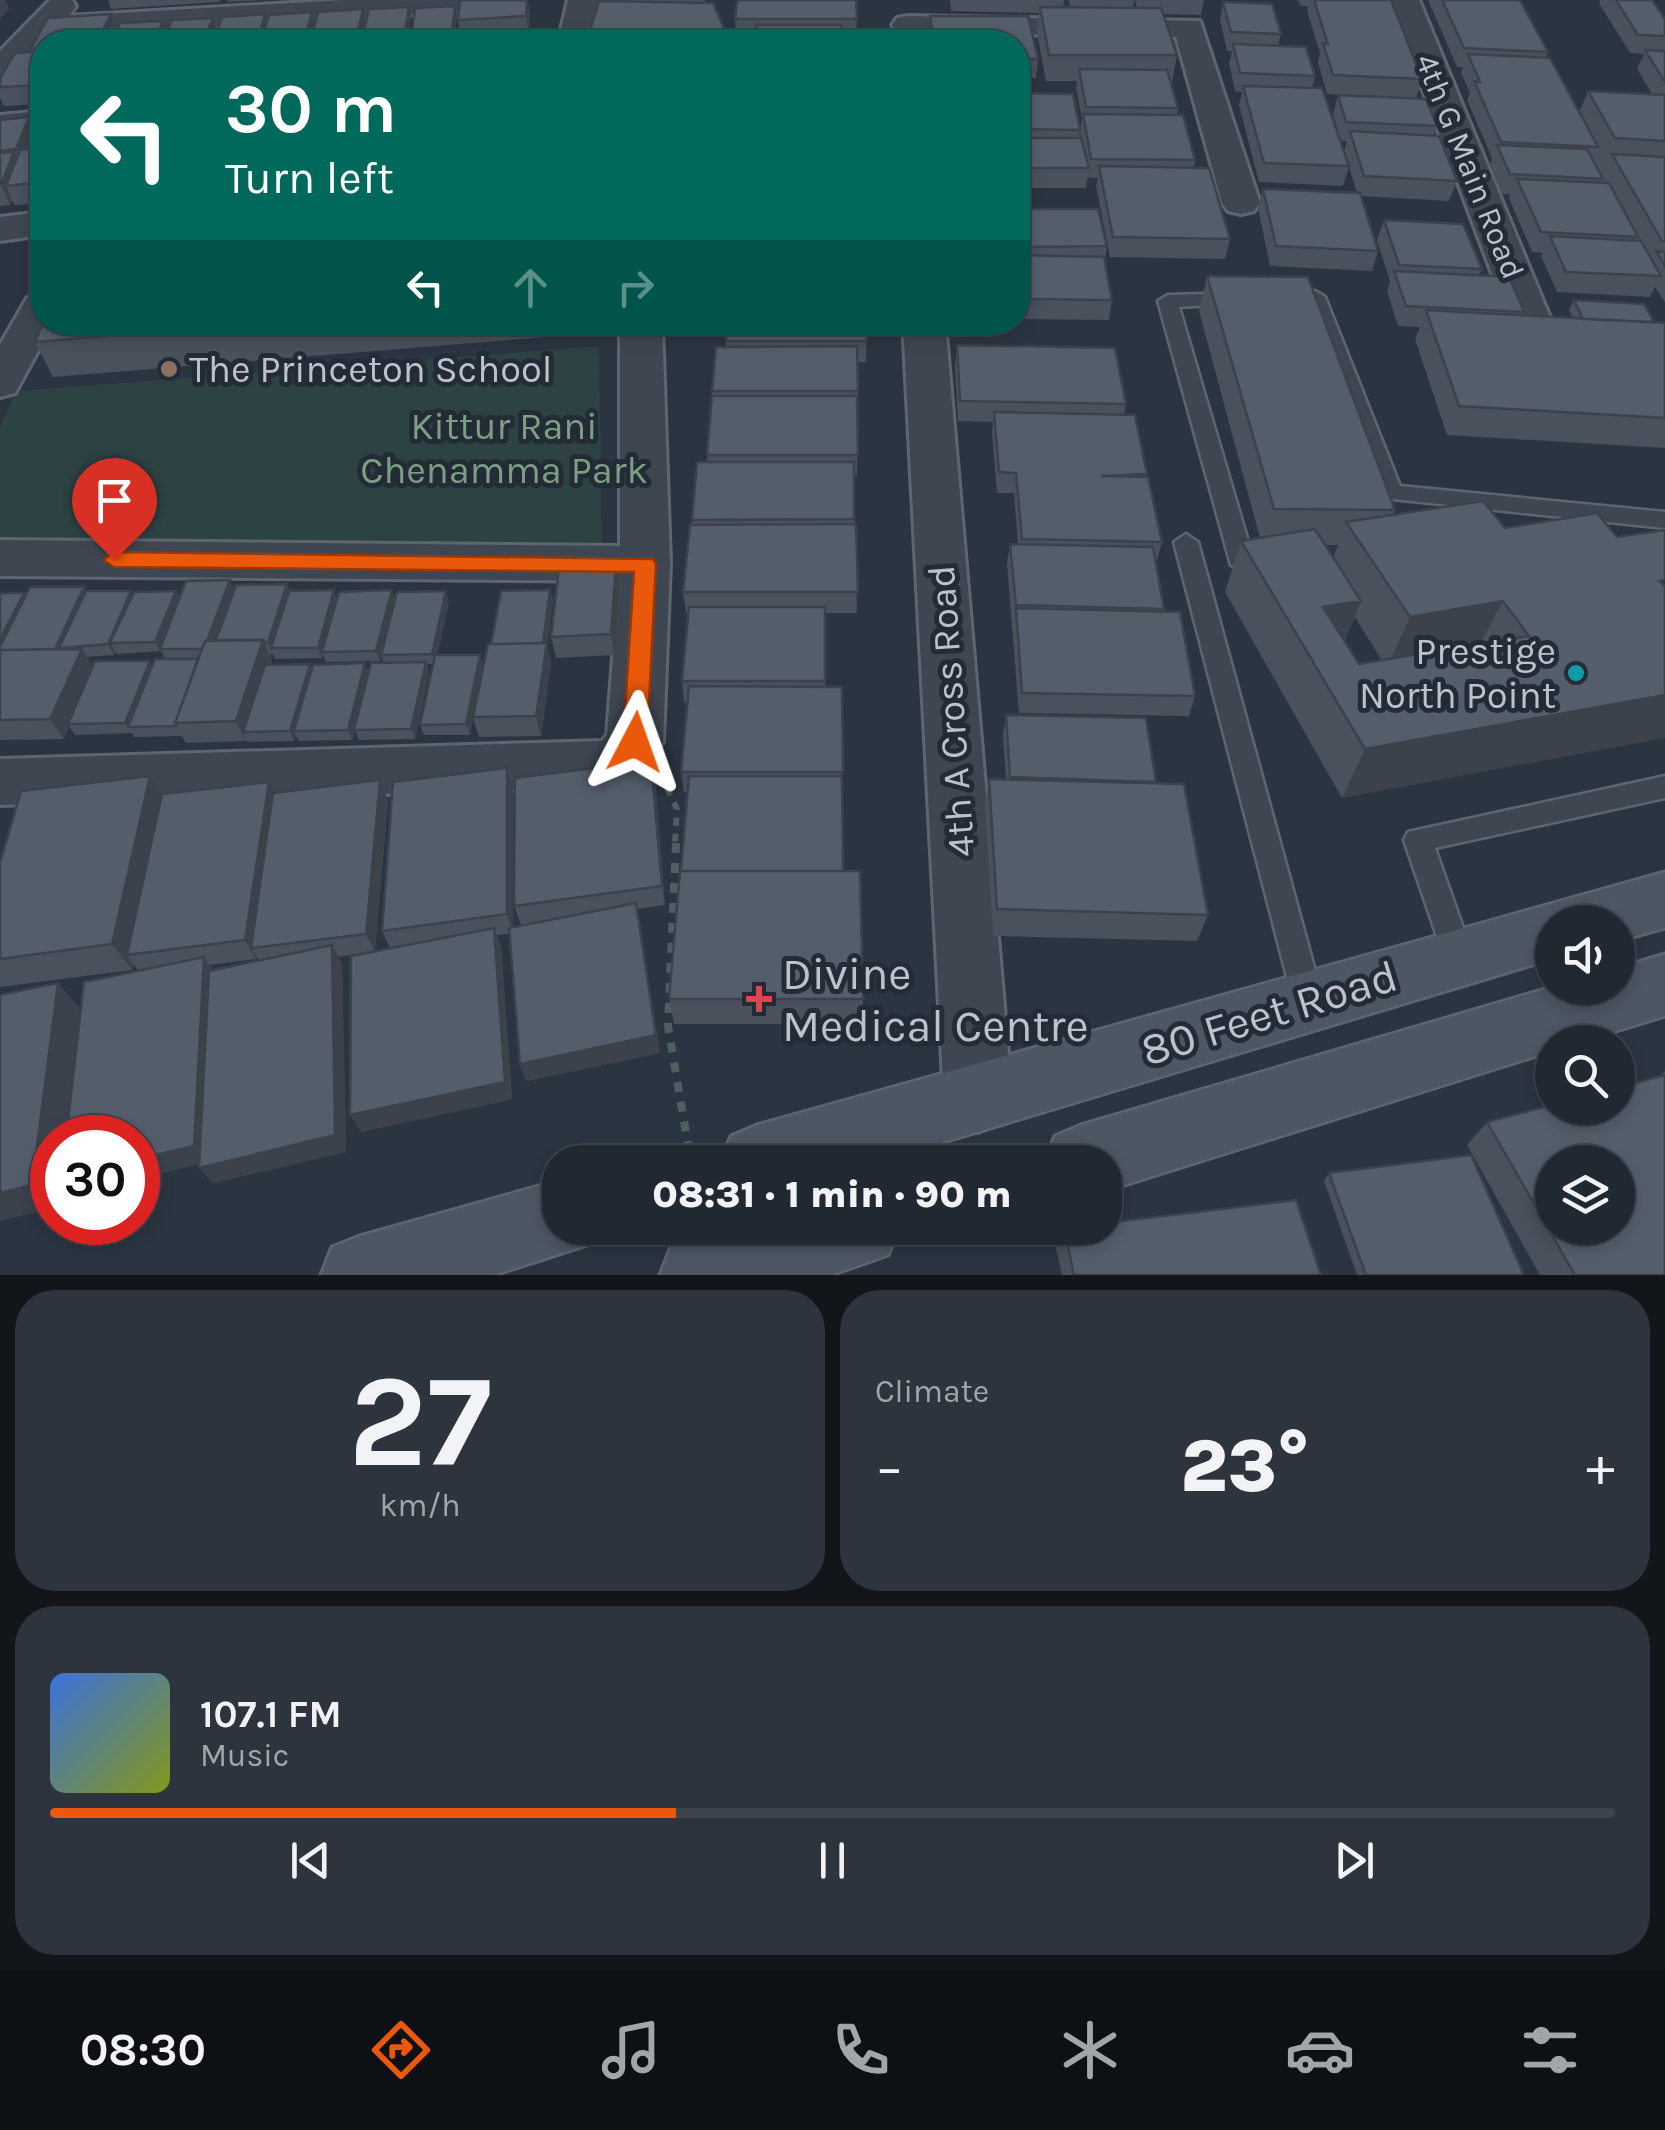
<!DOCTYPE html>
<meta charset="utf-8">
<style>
body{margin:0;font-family:Karla,sans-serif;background:#2d343d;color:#f1f3f6;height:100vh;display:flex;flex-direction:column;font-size:38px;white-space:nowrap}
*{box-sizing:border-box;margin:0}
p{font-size:32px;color:#a2a6ab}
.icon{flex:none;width:55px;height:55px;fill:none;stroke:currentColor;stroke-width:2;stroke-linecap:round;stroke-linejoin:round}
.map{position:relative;height:1275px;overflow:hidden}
.drawer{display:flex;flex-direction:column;gap:15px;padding:15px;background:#12161b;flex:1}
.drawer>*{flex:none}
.guide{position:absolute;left:30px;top:30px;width:1000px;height:305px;border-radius:40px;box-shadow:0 5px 15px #0003,0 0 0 2px #3d444d;background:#00695c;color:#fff;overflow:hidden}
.controls{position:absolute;left:1535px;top:905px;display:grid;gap:20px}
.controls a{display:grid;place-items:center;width:100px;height:100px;border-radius:50%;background:#202831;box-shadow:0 5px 15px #0003,0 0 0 2px #3d444d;font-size:50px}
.speed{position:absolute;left:30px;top:1115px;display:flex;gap:20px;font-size:50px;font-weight:700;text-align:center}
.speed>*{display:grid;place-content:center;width:130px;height:130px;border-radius:50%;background:#202831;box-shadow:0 5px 15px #0003,0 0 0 2px #3d444d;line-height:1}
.speed .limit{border:15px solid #d22;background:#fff;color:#111}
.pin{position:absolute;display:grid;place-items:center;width:85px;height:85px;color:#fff;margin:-102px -42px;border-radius:50% 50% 50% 0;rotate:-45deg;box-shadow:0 0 10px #0007}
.pin .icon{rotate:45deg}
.me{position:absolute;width:110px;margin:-55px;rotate:4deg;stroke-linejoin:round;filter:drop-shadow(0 0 8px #0008)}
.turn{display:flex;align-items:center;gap:35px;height:210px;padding:0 30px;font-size:45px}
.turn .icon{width:130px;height:130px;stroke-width:2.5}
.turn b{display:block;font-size:70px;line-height:85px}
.lanes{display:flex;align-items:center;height:95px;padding:0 30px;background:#0003;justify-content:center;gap:50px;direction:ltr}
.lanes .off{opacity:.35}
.big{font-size:75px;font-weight:800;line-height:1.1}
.drawer .widget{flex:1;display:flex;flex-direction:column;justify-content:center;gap:15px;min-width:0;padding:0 35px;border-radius:40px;background:#2d343d}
.drawer .dial{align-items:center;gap:0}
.dial b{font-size:130px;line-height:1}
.song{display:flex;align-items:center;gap:30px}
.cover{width:120px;height:120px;border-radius:15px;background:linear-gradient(135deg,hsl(220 70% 55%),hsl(70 70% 35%))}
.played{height:10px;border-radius:5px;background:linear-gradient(90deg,#ea580c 40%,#3d444d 40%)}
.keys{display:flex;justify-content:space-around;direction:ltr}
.heat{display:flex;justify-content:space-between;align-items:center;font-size:55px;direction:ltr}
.drawer .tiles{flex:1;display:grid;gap:15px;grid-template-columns:1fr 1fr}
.widget:last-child{grid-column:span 2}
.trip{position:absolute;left:542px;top:1145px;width:580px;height:100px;border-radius:40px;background:#202831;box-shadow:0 5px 15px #0003,0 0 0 2px #3d444d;font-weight:800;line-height:100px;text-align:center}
.menu{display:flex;height:160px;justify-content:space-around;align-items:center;background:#0d1014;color:#a2a6ab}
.menu .icon{width:70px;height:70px}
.menu .selected{color:#ea580c}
.menu b{font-size:45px;color:#f1f3f6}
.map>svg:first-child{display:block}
.green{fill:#2d4243}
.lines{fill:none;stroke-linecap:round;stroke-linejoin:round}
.lane-casing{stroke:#5d656e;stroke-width:5}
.street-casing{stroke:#5d656e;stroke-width:6}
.secondary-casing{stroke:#5d656e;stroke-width:5}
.path-far1{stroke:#4d5f61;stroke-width:6;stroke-dasharray:8 8;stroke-linecap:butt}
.path{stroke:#4d5f61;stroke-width:8;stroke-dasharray:10 10;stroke-linecap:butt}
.lane{fill:#3e4751;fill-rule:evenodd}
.street{fill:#3e4751;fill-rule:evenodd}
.secondary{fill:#4d5663;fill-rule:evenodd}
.wall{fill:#48515c;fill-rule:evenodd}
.shaded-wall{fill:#3b424b}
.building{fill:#545e6b;stroke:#3b424b;stroke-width:2.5;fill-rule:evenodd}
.route{fill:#ea580c;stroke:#983908;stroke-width:2.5}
.education-dot{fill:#8d6e63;stroke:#232c36;stroke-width:4}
.culture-dot{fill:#0f9aa8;stroke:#232c36;stroke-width:4}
.health-dot{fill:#e0444e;stroke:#232c36;stroke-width:4}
.labels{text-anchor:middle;stroke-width:10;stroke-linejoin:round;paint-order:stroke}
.far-street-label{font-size:32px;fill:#bcc2cb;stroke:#232c36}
.poi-label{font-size:38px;fill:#bcc2cb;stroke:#232c36;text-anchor:start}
.park-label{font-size:38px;fill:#7c9e84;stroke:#232c36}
.street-label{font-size:38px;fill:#bcc2cb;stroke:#232c36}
.near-poi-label{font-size:45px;fill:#bcc2cb;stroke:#232c36;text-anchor:start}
.near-street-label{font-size:45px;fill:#bcc2cb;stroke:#232c36}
</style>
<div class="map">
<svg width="1665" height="1275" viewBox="0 0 1665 1275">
<rect width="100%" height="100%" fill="#2b3541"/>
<path class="green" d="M599,346L602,543H0V426L17,391Z"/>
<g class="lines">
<defs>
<path id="lane" d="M1315,291L1325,297L1400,486L1665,512V528L1383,498L1308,303L1286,304L1276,298L1286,292Z
M1236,293L1246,299L1243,303L1179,307L1255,565L1243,573L1231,565L1158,301L1168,295Z
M1186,534L1198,542L1323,1000L1319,1010L1308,1014L1297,1010L1293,1000L1174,542Z
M1665,776V798L1435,848L1473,956L1469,966L1458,970L1447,966L1404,840L1408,832Z"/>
<path id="street" d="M50,0H72L76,6L69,16L343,0H516L512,7L501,9L50,36L12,77L0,80V51Z
M568,0H598L590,42H558Z
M1389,0H1419L1556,332L1550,341L1535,345L1520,341L1514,332Z
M908,16L1200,21L1260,203L1254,211L1241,214L1228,211L1222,203L1176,37L897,32L892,25L897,18Z
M42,111V131L0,135V115Z
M42,212V235L0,241V217Z
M42,295V322H54L15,393L0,397V345L27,298Z
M620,322H662L670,564L663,742L642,773L600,788L0,805V759L602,741L607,735L619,581L0,576V540L620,546Z
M903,322H945L1012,1099L1002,1122L978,1132L954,1122L944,1099Z"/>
<path id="secondary" d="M1665,872V928L1618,941V922H1552V959L877,1162H720L731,1136L757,1125Z
M1665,954V1016L1580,1042H1552V1051L1105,1191V1162H1044L1055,1136L1081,1125L1552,987L1618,988V968Z
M560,1180V1228H594L587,1245L494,1275H321L332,1247L360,1236Z
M729,1228H899L888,1255L831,1275H660L671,1247Z"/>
</defs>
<use href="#lane" class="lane-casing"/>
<use href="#street" class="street-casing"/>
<use href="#secondary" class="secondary-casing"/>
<path class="path-far1" d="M667,788L677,809L675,845"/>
<path class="path" d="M676,843L668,1026L689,1151"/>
<use href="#lane" class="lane"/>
<use href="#street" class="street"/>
<use href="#secondary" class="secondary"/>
</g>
<path class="wall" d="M108,0H220L219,2L111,9Z
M227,0H265L228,2Z
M602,0H705V3L729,40L730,42H588V37Z
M856,0L857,38H736L735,19Z
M950,0H1064L1063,7H1070L1069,0H1134L1133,8H1137L1135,0H1204L1201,15L1163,14L1177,55L1172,82H1170L1178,108L1177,115L1195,160L1194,168L1230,239L1225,259L1110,257L1096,186L1098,178H1089L1088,176L1086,188H1018V93L1080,130L1079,138H1081L1080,133L1082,118L1076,88L1077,81H1046L1037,33L1039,13L951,11Z
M1298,0H1391L1422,79L1416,98L1327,94L1318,62L1320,53L1307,11L1308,6H1301Z
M1428,0H1520L1548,52L1546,58L1579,113L1588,91L1652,94L1637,69L1644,54L1630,53L1599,3L1600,0H1652L1665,19V302L1655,287L1650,297L1557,292L1541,256L1543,253L1532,252L1509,198L1510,194H1502L1490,164L1492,158L1467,100L1470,93L1461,73L1463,67H1457Z
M1223,2L1281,34L1278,46L1315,76L1312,88L1344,151L1347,141H1341L1333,114L1338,95L1437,126L1434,136L1457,181L1449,201L1361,196L1378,251L1372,271L1270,266L1258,208L1263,189L1357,193L1349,167L1343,186L1259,182L1239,105L1242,92L1235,91L1229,63L1232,51H1227L1220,20Z
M455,6L457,15L455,32L458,42H407L412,35V32Z
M409,7L411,17L407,40L405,41V42H310H312L311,39L365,19L361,37L364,36L363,33Z
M530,11L529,35L461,39L458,20Z
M312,12L315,22L309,42H42V104L4,106L0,98V79L15,53L33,52L31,48L48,18L111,14L117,30L120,23L163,21L167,30L172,20L213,18L216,27L211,39H214L222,17L265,14L267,20L269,15Z
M930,16H1028L1038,59L1036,78H1018V42H930Z
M0,120L37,135L42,126V203L15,205L12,200L10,205L0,206Z
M1018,209L1107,246L1105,260L1112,300L1109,320L1018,319Z
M1384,220L1482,269L1479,275L1524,312L1523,315L1573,318L1569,310L1574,300L1654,322L1665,323V448L1447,435L1415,339L1420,327L1398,326L1387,291L1390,281L1377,240Z
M1207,276L1395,510L1393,515L1505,528L1617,537L1665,530L1342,798L1225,592L1241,541L1260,538L1199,311ZM1325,545H1338L1333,558ZM1355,617L1382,661L1359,664L1344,641Z
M43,322H594L595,333L53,377L35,342Z
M867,322L866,362H858L857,476H854L857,613H825V687L843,772V871L863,999V1024H674L669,999L688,792H684L681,772L688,702H684L682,681L689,613H686L683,592L692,520L707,462L712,391L726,347V341Z
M957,345L1126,404L1124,415L1147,474L1162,542L1156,563L1163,612L1195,696L1189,716L1019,713L1007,564L1010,544H1018L1014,493H997L992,433L993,422L958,421L955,366Z
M616,565L620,586L614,655L556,658L551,637Z
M230,580L234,590L287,584L290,591L337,598L392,590L395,601L449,602L437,655H480L483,665L491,644L550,590L553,601L547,644L551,663L541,736L479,737L473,717L470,735H424L420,725L433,664H427L429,673L415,739L359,740L355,731L352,740L299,741L296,736L294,741L248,742L247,740L246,741L186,743L182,736L134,737L132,733L75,735L69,726L64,739L0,740V593H24L26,596L87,591L133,594L176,591L180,598ZM161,651L165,659L153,666L93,667L87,657L114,655L116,652L117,654ZM270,654H273L275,659L322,658L323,655L326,662L380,661L382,656L384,663L369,673L312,669L310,664L271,665L272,660Z
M1006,715L1156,782L1208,915L1197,941L993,936L985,806L989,779H1006L1003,735Z
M651,761L655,780L665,905L637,909L660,1053L526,1081L520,1064L509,934L497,935L501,946L512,1099L361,1132L357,954L338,957L342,963L346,1152L213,1183L199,1168V1164L138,1179L139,971L133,964L132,970L0,987V863L150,776L161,795L274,793L380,780L388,800L375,951L390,948L382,931L513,788V927L536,923L521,925L514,906ZM257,957L259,960L213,970L210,965L256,959Z
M1665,1071V1275H1540L1467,1145L1487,1122L1659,1077Z
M1329,1173L1524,1275H1357L1324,1181Z
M1064,1228L1321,1275H1062L1056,1249Z"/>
<path class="shaded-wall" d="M0,0H5L9,9L0,19Z
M527,0H528L530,11L529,35L526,16Z
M455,6L457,15L454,39L452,30Z
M409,7L411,17L407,40L405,31Z
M363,9L365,19L360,42H359L357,36Z
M312,12L315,22L309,42H306L305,38Z
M111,14L118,33L113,42H97Z
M265,14L268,24L262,42H257Z
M213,18L216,27L210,42H203Z
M163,21L167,30L162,42H154Z
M29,117L38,137L26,169L16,149Z
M14,152L24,171L6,186L12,200L10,205L1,185Z
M616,565L620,586L614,655L611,634Z
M230,580L235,591L210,659L204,649Z
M287,584L292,595L271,648L273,654L268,643Z
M84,587L90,597L64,655L55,649Z
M334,590L338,601L322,652V658L318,648Z
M392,590L395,601L380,661L376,651Z
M550,590L553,601L547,644L551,663L541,736L536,716L542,647Z
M131,591L137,601L110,643L116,652L114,655L108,644Z
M176,591L182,602L160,649L161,653L155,642Z
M446,591L449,602L435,664L432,654Z
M24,593L30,603L0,650V639Z
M1361,601L1340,652L1323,607Z
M1503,601L1476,652L1387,668L1410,617Z
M263,640L272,660L249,732H243L246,741L236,721Z
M82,649L94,669L64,739L50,719Z
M480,655L483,665L470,735L466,724Z
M150,661L156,671L128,727L125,723Z
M426,662L429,673L415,739L411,729Z
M365,663L369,674L352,740L348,730Z
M310,664L315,675L294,731L296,736L294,741L290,731Z
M1665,695V738L1342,798L1365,749Z
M651,761L655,780L665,905L662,886Z
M507,768L513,788V933L507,914Z
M150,776L167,804L127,955L133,964L132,970L112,944Z
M380,780L388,800L375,952L366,934Z
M269,782L279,802L251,948L257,957L256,959L245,940Z
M636,903L660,1053L526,1081L520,1064Z
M494,928L501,946L512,1099L361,1132L350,1115Z
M332,945L342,963L346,1152L213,1183L199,1168Z
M204,957L217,975L208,1162L138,1179V1159Z
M58,983L80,1008L65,1138H52V1208L0,1221V1193Z"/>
<path class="building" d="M460,0H527L526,16L458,20Z
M737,0H856L857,19H735Z
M1314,0H1391L1422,79L1333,75L1323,43L1328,44Z
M1442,0H1520L1548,52L1464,48Z
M1616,0H1652L1665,19V36L1638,35Z
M599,1L713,3L729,40L588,37Z
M1223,2L1272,4L1281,34L1231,32Z
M455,6L452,30L412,32L415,8Z
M409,7L405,31L363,33L369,9Z
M1040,7L1161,8L1177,55H1049Z
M363,9L357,36L311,39L318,12Z
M312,12L305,38L261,41L269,15Z
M111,14L97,42H42V47L31,48L48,18Z
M265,14L257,42H250L248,37L214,39L222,17Z
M930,16H1028L1038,59H1018V42H934Z
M213,18L204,39H202L200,42H161L172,20Z
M163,21L154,42H111L120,23Z
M757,25H841L842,42H755Z
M456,32L455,42H407L408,35Z
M403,34L402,42H358L360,37Z
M248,37L246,42H200L202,39Z
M353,40V42H310Z
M1233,44L1306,47L1315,76L1240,73Z
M1645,50L1665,51V82Z
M42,51V85L0,87V79L15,53Z
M1468,54L1550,58L1598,147L1501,142L1474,81L1480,82Z
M1079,69L1167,70L1178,108L1086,107Z
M1243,86L1322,88L1349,166L1264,163Z
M1588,91L1665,95V141L1615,138Z
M1018,93L1073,94L1080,130L1018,129Z
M1338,95L1426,99L1437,126L1346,122Z
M1083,114L1183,115L1195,160L1091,159Z
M29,117L16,149L0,151V120Z
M40,126H42V148L33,149Z
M1350,131L1439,136L1457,181L1364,176Z
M1018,138H1081L1089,168H1018Z
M1497,145L1587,149L1603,179L1510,174Z
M42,148V182L6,186L20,150Z
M14,152L1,185H0V153Z
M1612,154L1665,157V241H1662Z
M1099,166L1209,168L1230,239L1113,237Z
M1517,179L1609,183L1638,237L1541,232Z
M1263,189L1360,193L1378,251L1276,246Z
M1018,209H1098L1107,246L1018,247Z
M1384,220L1463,224L1482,269L1399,265Z
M1550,236L1641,241L1661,276L1566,272Z
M1656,251L1665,252V266Z
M1018,255L1104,257L1112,300L1018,299Z
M1394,271L1509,277L1524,312L1406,306Z
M1207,276L1308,277L1395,510L1274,509Z
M1574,300L1644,304L1654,322L1583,319Z
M1426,310L1665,323V418L1459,406Z
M43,322H280L35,342Z
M728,322H867V341H726Z
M957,345L1115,348L1126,404L960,401Z
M857,346L858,391H712L716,347Z
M712,396H857L858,455H707Z
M994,412L1135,415L1147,474L1101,476L1148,477L1162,542L1022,539L1016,473L999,472Z
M697,462H854V519L692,520Z
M1483,501L1505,528L1597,513L1617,537L1665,530V580L1660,581L1665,587V695L1365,749L1241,541L1315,529L1361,601L1323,607L1359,664L1529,636L1503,601L1410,617L1346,522Z
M856,524L858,592H683L690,525Z
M1010,544L1153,547L1164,609L1016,605Z
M616,565L611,634L551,637L559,567Z
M230,580L207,641H205L202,649H160L186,581Z
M287,584L268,643H265L263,640H216L236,585Z
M30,587H84L55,649L0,650V647Z
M334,590L318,648H271L289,591Z
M392,590L376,651L322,652L339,592Z
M550,590L543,643L491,644L501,591Z
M86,591H131L108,644L59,648Z
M176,591L155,642L110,643L134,592Z
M446,591L432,654L381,655L397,592Z
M0,593H24L0,639Z
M689,607H825V681H682Z
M1016,608L1180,612L1195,696L1022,693Z
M263,640L236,721L175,723L205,641Z
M547,643L536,716L473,717L488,644Z
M82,649L50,719L0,720V650Z
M435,655H480L466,724L420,725Z
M155,659H198L175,723L176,726L128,727Z
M95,661H150L125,723L68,724Z
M426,662L411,729L354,730L371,663Z
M365,663L348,730L294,731L313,665Z
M310,664L290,731L243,732L265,665Z
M689,686L842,687L843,772H681Z
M1006,715L1146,718L1156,782L1010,777Z
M651,761L662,886L514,906L515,778Z
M507,768V914L382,931L393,782Z
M150,776L112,944L0,959V863L21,791Z
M689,776H842L843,871H681Z
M989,779L1184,784L1208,915L997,909Z
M380,780L366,934L251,948L273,793Z
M269,782L245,940L127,955L162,794Z
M680,871H860L863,999H669Z
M636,903L656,1035L520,1064L509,928Z
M494,928L505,1082L350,1115L351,956Z
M332,945L335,1135L199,1168L209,971Z
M204,957L194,1146L138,1159V1138H66L84,982Z
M58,983L32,1185L0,1193V995Z
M1665,1075V1275H1575L1487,1122L1552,1105V1108H1618V1088ZM1552,1162H1618V1228H1552Z
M1471,1155L1524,1275H1366L1329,1173Z
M1296,1200L1321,1275H1074L1064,1228H1105V1223Z"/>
<path class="route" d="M114,552L653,559L656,564L647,742L644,749H626L623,742L634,572L114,567L103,560Z"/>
<circle class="education-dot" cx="169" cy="369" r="10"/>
<circle class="culture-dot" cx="1576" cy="673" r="10"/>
<path class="health-dot" d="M754 984h10v10h10v10h-10v10h-10v-10h-10v-10h10z"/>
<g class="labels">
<g class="far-street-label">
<text transform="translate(1470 166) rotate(68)" y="11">4th G Main Road</text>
</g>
<g class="poi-label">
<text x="189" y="382">The Princeton School</text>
<text x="1556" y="664" text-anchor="end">Prestige<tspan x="1556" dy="44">North Point</tspan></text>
</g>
<g class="park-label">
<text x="504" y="439">Kittur Rani<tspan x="504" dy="44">Chenamma Park</tspan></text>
</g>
<g class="street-label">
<text transform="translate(951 711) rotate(-94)" y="13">4th A Cross Road</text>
</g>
<g class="near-poi-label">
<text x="782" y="989">Divine<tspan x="782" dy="52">Medical Centre</tspan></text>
</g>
<g class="near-street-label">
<text transform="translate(1269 1012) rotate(-17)" y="16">80 Feet Road</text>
</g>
</g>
</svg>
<div class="controls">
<a><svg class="icon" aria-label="sound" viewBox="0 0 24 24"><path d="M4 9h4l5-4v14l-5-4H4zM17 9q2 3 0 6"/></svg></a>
<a><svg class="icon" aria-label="search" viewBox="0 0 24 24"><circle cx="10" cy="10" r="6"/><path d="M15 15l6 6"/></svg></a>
<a><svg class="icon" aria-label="layers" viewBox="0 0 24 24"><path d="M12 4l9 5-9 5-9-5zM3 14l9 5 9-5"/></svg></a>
</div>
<div class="speed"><div class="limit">30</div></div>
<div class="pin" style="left:114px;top:560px;background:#d93025"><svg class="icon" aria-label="arrive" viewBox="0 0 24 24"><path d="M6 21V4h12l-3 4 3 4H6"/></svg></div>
<svg class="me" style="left:635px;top:742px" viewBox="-20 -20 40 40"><path d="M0-17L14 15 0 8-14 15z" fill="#ea580c" stroke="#fff" stroke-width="4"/></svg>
<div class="trip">08:31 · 1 min · 90 m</div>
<div class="guide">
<div class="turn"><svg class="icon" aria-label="left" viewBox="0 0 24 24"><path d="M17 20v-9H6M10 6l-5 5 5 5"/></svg><div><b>30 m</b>Turn left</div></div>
<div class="lanes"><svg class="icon" aria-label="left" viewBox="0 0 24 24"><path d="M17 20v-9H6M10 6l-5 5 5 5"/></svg><svg class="icon off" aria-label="ahead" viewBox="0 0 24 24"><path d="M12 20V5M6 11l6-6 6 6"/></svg><svg class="icon off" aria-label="right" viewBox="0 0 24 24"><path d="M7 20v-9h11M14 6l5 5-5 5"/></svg></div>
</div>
</div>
<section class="drawer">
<div class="tiles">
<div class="widget dial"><b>27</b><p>km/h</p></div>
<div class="widget"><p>Climate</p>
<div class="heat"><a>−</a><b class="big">23°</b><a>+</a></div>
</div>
<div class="widget">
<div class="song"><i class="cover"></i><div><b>107.1 FM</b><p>Music</p></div></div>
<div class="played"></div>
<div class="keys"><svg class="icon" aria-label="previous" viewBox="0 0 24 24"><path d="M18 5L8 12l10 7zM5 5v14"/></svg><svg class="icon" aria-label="pause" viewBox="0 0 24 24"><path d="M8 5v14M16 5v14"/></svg><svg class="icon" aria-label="next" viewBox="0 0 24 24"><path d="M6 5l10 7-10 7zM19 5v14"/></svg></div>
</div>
</div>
</section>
<nav class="menu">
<b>08:30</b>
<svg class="icon selected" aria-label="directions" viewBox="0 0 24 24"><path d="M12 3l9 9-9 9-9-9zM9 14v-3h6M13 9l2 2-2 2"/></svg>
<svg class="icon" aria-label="music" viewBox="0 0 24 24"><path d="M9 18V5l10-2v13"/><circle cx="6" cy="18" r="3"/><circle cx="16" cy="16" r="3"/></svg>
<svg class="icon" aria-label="phone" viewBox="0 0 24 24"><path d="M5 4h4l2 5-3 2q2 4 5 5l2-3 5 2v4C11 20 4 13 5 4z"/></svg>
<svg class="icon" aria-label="climate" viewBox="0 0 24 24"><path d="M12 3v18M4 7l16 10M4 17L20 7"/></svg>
<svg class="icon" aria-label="car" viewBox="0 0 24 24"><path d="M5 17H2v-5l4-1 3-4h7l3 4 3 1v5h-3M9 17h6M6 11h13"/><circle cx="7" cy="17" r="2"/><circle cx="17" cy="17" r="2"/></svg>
<svg class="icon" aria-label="filters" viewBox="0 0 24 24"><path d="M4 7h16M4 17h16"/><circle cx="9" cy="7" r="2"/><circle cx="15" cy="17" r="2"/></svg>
</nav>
